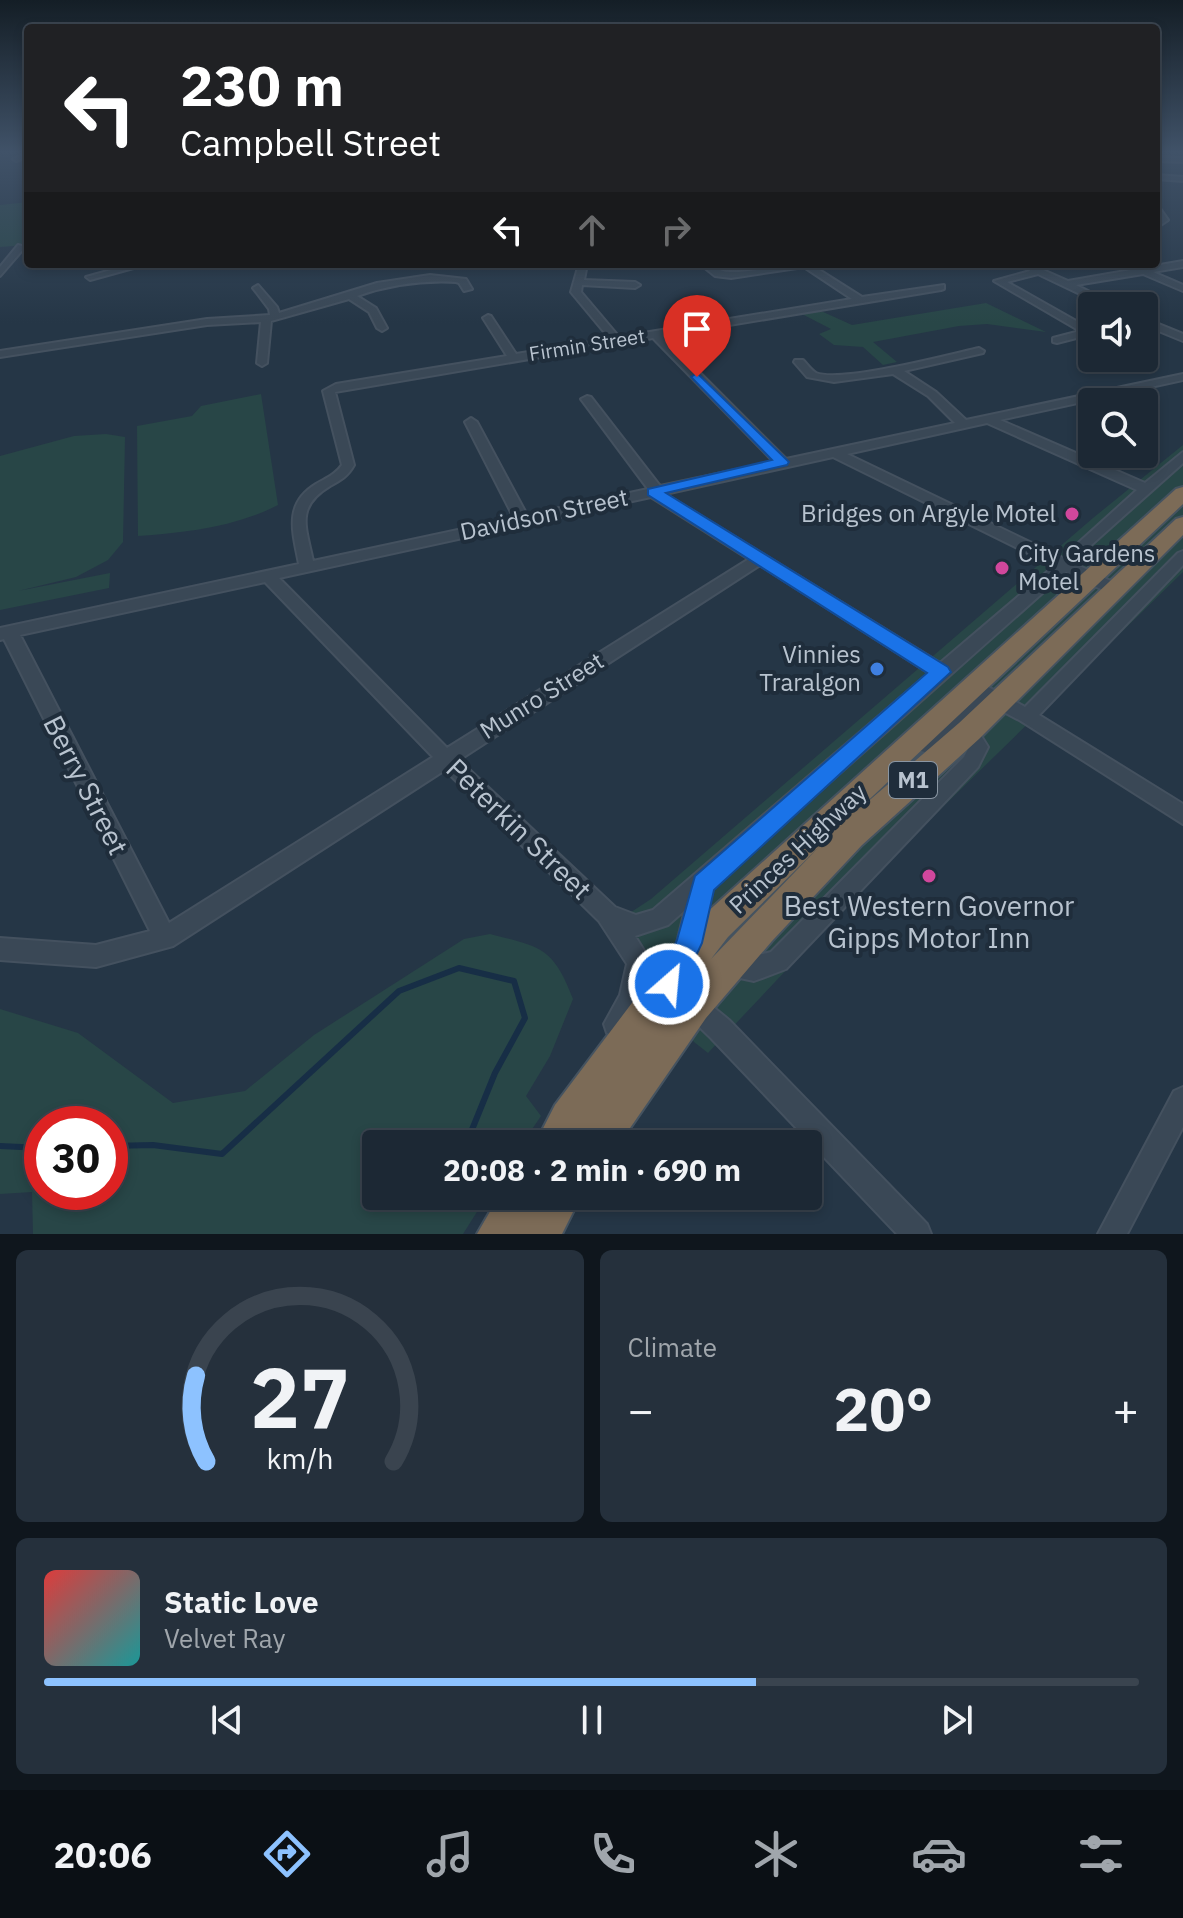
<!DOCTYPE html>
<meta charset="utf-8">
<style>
body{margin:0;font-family:"IBM Plex Sans",sans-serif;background:#25303c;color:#f1f3f6;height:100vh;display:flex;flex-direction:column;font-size:30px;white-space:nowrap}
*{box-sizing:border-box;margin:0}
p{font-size:26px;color:#a0a6ac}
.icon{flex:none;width:44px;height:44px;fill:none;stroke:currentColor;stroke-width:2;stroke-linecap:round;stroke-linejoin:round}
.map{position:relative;height:1234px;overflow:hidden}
.panel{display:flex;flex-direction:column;gap:16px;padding:16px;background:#0f161d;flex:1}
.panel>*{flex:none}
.banner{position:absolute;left:24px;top:24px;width:1136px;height:244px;border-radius:8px;box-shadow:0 4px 12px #0003,0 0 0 2px #3a444f;background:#202124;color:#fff;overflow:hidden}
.tools{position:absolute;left:1078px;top:292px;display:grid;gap:16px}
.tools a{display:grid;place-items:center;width:80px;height:80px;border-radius:8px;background:#1c2834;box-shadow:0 4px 12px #0003,0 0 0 2px #3a444f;font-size:40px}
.speed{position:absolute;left:24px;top:1106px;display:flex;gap:16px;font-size:40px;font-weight:700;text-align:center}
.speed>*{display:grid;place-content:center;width:104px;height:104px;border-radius:50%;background:#1c2834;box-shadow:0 4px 12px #0003,0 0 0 2px #3a444f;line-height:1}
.speed .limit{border:12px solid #d22;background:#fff;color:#111}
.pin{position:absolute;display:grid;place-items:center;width:68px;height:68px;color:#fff;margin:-82px -34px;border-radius:50% 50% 50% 0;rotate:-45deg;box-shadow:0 0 8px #0007}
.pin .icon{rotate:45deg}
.me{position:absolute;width:88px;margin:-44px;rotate:27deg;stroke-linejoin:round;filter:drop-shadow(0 0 6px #0008)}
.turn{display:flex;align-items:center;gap:28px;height:168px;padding:0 24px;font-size:36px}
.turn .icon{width:104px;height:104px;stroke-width:2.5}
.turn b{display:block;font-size:56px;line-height:68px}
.lanes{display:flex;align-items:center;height:76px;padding:0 24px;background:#0003;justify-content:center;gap:40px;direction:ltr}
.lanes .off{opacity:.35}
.big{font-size:60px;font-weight:700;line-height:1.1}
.panel .card{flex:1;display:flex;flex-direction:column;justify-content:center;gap:12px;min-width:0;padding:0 28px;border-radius:12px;background:#25303c}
.panel .dial{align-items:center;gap:0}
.dial svg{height:208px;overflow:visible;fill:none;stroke:#3a444f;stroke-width:7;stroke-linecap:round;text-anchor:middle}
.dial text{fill:#f1f3f6;stroke:none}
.song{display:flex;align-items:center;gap:24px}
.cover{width:96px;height:96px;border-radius:12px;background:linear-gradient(135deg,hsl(0 70% 55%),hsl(180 70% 35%))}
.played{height:8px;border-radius:4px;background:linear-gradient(90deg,#8dc2ff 65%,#3a444f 65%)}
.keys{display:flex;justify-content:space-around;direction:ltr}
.heat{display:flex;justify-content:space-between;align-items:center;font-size:44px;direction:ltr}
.panel .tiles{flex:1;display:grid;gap:16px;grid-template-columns:1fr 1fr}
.card:last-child{grid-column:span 2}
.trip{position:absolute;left:362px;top:1130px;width:460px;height:80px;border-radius:8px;background:#1c2834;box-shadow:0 4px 12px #0003,0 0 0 2px #3a444f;font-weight:700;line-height:80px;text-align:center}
.tabs{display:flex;height:128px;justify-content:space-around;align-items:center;background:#0b1015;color:#a0a6ac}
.tabs .icon{width:56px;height:56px}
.tabs .selected{color:#8dc2ff}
.tabs b{font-size:36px;color:#f1f3f6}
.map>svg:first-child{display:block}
.green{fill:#284647;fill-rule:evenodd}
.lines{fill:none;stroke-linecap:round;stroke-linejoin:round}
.stream{stroke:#172e46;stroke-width:6}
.minor-casing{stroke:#44515f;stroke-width:4}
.highway-casing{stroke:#455360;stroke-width:4}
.minor{fill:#3a4856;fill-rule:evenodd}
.highway{fill:#7c6b57;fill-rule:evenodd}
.route{fill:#1a73e8;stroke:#114b97;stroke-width:2}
.hotel-dot{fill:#d1479c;stroke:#1f2d3b;stroke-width:3}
.shop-dot{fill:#3f7fe0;stroke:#1f2d3b;stroke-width:3}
.labels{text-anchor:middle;stroke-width:8;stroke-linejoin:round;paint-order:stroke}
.far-street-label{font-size:20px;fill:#b8c3cf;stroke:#1f2d3b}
.shield{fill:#1f2d3b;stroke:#8a96a3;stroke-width:2}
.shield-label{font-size:22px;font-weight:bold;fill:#b8c3cf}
.poi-label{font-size:24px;fill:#b8c3cf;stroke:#1f2d3b;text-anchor:end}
.street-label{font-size:24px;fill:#b8c3cf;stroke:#1f2d3b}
.near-street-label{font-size:28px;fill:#b8c3cf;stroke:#1f2d3b}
.near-poi-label{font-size:28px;fill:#b8c3cf;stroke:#1f2d3b}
</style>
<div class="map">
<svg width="1183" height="1234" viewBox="0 0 1183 1234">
<rect width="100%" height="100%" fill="#253646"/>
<path class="green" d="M28,202V245L0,247V205Z
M986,303L1046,332L987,324L959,326L873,342L897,362L883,365L863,347L834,345L819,334L831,329L802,314L821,311L852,325Z
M261,394L278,505C236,527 184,533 138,536L137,426L192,416L201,406Z
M106,434L125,437L123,542L108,560L76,577L18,591L110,573L109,588L0,610V456L74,436Z
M1183,445V572L908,841L708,1053L694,1042L613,924L651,899L1093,518Z
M490,934C541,947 553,947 573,999L550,1056L526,1096L541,1116L522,1144H376V1196H487L463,1234H33L32,1192L0,1194V1009L78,1033L173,1103L245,1091L314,1035L464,939ZM42,1124H110V1192H42Z"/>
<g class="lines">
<path class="stream" d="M0,1146L42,1148
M110,1146L153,1145L222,1154L399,991L459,968L514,981L525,1018L495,1073L469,1137L471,1144"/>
<defs>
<path id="minor" d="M28,153V157L16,161L13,159Z
M1156,157L1182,158L1183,162L1156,161Z
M1156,175L1183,177V181L1156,179Z
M1156,203L1168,220L1156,228V222L1160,219L1156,212Z
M18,245L25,247L0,276V267Z
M1183,261V267L1153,272L1183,285V291L1143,274L1076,285L1118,306H1105L1038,274L1007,282L1092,330V334L1057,343L1053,342V338L1080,331L994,281L1030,271L1028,268L1032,265L1068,281Z
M133,264H148L90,280L86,277Z
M579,264H587L584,280L635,282L640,285L635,288L582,285L581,292L619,337L852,299L804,267L731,278L715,276L700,264C712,264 718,272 730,272C758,272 786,264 814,264L813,266L862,297L944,285V289L941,290L663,336L786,459L955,423L928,396L893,374L834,382L807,377L794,362L795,360H803C807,364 811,370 816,373C842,383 948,355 979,348L984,351L983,353L904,371L936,392L966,420L1183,374V380L1000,420L1145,483L1183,452V463L1090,546L1110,569L1102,574L1097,572L1075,546L1137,490L987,423L847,454L1119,585L1122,589L1119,593H1109L1066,572L714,885L695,955L687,958L679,955L676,947L685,910L668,925L635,936L651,962L644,995L625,1033L616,1036L607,1033L604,1024L620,995L627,964L599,921L445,770L173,946L96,967L0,960V938L96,945L150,931L4,639L0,640V628L299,564C293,532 283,504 316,484C326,478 335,475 342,465L323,391L336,384L507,356L483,318L488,315L491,316L516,354L610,339L571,292ZM653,338L774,462L660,486L591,397L587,396L581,399L648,489L527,515L477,422L471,418L465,422L514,518L313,561C306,527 295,507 330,486C341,480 348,476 354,465L335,392ZM833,457L1054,566L940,663L665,494ZM651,497L749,559L447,748L279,578ZM760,565L929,673L653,910L636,915L615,907L459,760ZM265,582L433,757L169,923L20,635Z
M430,275L466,279L472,289L464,291L459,283L456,282C421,280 389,285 357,296L376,308L387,328L382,331L377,328L369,312L349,299L271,321L267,363L262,366L257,363L261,322L207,325L0,357V351L207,319L270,315L269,309L253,288L258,285L277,307L279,313L377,283Z
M1144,318L1183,334V341L1144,325Z
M1183,551V565L1039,715L1183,804V824L1021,721L985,702L964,722L975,726L988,747L978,767L786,969L754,981L721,974L717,966L721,958C736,952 751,958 771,952L964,757L969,747L963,736L953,733L925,752L918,750L916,745L971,694L964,687L967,682H979L1025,707L1178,553Z
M693,993L701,997L729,1020L927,1224L931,1234H897L711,1038L685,1013L681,1005L685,997Z
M1183,1087V1127L1127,1234H1098L1174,1091Z"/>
<path id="highway" d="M1183,487V504L857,811L959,723L1176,519L1183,517V535L979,739L862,845L772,941L706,1018L619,1144H535L555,1105L656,971L704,915L1176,489ZM820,846L711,959L728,937Z
M499,1196H581L562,1234H477Z"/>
</defs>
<use href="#minor" class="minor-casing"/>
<use href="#highway" class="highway-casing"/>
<use href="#minor" class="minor"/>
<use href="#highway" class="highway"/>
</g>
<linearGradient id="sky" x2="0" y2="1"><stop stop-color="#141e26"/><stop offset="0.47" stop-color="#405268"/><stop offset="1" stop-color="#405268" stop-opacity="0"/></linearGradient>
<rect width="1183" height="323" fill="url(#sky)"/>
<path class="route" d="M697,373L789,462L787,465L666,493L948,667L951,672L714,890L702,943L678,994L669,998L659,994L655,984L677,940L695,876L927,673L648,495V489L772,460L693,379L691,377Z"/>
<g class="hotel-dot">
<circle cx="1072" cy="514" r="8"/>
<circle cx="1002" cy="568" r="8"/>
<circle cx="929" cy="876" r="8"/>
</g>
<circle class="shop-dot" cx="877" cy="669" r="8"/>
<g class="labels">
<g class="far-street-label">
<text transform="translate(587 345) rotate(-9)" y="7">Firmin Street</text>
</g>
<rect class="shield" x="889" y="762" width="48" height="36" rx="6"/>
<g class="shield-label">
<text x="913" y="788">M1</text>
</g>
<g class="poi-label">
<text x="1056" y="522">Bridges on Argyle Motel</text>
<text x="1018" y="562" text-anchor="start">City Gardens<tspan x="1018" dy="28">Motel</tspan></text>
<text x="861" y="663">Vinnies<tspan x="861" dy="28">Traralgon</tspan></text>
</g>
<g class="street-label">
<text transform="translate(544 515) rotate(-12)" y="8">Davidson Street</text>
<text transform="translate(542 696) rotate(-32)" y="8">Munro Street</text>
<text transform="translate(798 849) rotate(-43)" y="8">Princes Highway</text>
</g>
<g class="near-street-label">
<text transform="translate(86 785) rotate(63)" y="10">Berry Street</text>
<text transform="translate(519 829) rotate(44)" y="10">Peterkin Street</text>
</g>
<g class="near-poi-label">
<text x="929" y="916">Best Western Governor<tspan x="929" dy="32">Gipps Motor Inn</tspan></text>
</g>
</g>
</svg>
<div class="tools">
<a><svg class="icon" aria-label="sound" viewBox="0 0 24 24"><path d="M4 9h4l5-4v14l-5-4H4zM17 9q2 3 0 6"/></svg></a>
<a><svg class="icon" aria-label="search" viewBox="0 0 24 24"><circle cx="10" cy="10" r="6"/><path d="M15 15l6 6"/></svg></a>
</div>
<div class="speed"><div class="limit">30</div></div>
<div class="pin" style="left:697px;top:377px;background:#d93025"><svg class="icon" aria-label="arrive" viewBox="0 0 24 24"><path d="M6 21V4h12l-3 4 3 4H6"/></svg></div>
<svg class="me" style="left:669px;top:984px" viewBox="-20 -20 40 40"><circle r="17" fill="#1a73e8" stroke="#fff" stroke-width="3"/><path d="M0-11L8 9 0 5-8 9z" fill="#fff"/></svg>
<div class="trip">20:08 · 2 min · 690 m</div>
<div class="banner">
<div class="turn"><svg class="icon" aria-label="left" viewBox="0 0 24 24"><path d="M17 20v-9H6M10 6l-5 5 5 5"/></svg><div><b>230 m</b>Campbell Street</div></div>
<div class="lanes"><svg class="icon" aria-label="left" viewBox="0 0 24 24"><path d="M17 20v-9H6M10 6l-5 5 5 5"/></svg><svg class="icon off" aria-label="ahead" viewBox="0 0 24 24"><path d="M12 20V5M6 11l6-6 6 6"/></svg><svg class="icon off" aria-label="right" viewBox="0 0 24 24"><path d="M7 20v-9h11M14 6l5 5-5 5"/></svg></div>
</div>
</div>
<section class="panel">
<div class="tiles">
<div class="card dial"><svg viewBox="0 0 100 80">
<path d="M14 69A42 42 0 1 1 86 69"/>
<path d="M14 69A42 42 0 0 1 10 36" stroke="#8dc2ff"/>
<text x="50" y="56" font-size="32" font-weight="700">27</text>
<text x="50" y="72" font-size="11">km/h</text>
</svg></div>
<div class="card"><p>Climate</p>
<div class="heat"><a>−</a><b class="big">20°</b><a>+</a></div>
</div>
<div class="card">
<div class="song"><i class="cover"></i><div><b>Static Love</b><p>Velvet Ray</p></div></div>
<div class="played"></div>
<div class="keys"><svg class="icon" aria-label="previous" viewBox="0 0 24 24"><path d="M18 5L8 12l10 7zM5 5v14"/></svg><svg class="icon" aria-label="pause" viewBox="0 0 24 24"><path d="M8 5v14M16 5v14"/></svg><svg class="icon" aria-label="next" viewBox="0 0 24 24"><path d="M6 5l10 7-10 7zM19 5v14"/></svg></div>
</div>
</div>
</section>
<nav class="tabs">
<b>20:06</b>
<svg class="icon selected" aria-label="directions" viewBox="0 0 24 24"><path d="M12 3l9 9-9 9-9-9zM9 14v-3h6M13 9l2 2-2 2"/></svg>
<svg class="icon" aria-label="music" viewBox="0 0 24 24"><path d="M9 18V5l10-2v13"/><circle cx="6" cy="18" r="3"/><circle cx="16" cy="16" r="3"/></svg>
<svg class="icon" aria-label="phone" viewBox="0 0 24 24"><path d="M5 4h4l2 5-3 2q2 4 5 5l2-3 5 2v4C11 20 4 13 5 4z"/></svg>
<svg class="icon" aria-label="climate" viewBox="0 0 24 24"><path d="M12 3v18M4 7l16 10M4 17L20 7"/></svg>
<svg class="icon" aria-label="car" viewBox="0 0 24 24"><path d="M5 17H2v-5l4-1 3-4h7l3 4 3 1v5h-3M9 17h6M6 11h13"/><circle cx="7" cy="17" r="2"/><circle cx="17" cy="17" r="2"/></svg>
<svg class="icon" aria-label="filters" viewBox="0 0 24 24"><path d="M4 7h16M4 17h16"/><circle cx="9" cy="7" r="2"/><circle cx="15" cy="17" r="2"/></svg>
</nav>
